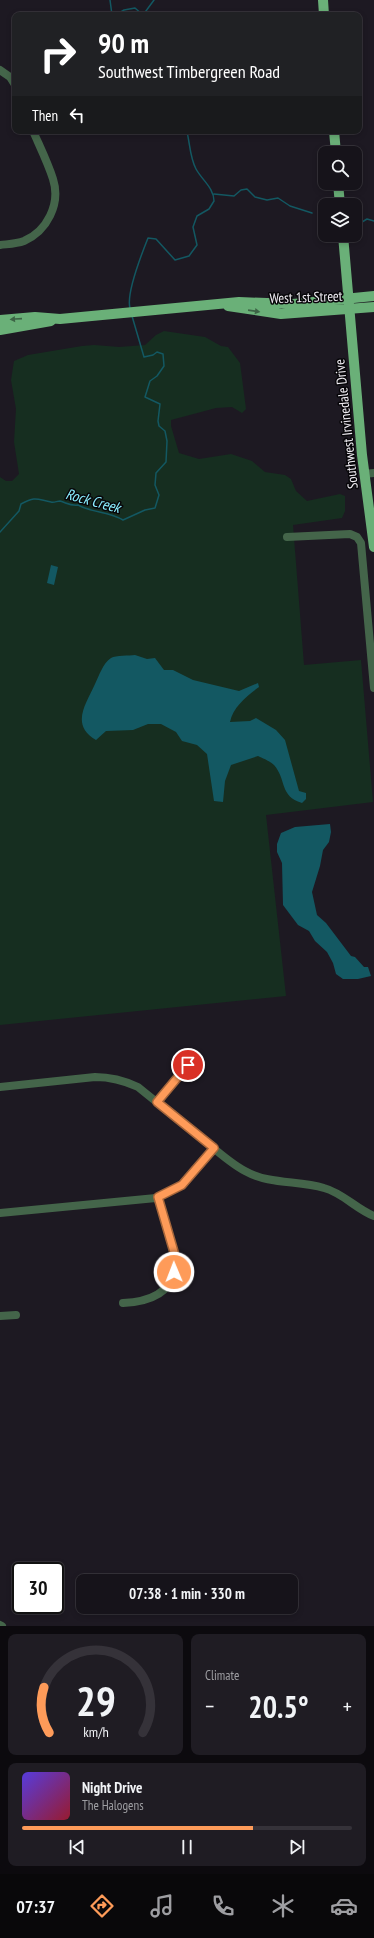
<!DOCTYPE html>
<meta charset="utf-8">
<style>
body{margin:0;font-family:"PT Sans Narrow",sans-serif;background:#1f1c23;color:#f1f3f6;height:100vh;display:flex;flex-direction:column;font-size:15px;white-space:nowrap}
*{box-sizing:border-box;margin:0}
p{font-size:13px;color:#9e9ea2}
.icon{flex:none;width:22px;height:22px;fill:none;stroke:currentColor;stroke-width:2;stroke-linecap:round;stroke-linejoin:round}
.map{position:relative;height:1626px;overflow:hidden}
.sheet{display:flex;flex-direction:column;gap:8px;padding:8px;background:#0c0a0e;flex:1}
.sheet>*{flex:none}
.hud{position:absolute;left:12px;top:12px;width:350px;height:122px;border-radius:8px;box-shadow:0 2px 6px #0003,0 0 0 1px #353239;background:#202124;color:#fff;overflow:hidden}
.tools{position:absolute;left:318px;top:146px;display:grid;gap:8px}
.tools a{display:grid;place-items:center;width:44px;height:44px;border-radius:8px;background:#16131a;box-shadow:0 2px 6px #0003,0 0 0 1px #353239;font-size:20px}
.speed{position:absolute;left:12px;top:1562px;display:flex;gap:8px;font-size:20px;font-weight:700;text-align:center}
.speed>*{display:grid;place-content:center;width:52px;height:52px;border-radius:50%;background:#16131a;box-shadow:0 2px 6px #0003,0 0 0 1px #353239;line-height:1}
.speed .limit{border:2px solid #111;border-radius:6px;background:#fff;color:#111}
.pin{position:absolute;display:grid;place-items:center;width:34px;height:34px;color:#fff;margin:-17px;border:2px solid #fff;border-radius:50%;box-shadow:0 1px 4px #0007}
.me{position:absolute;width:44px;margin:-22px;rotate:359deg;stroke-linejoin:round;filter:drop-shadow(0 0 3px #0008)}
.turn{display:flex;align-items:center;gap:14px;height:84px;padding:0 20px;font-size:18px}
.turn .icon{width:52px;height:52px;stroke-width:2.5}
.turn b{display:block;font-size:28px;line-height:34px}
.then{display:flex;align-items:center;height:38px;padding:0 20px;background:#0003;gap:8px;font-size:15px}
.big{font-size:30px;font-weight:700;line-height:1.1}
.sheet .widget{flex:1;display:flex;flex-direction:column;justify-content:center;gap:6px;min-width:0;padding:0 14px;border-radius:8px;background:#1f1c23}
.sheet .dial{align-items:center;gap:0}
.dial svg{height:104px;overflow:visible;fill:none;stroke:#353239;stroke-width:7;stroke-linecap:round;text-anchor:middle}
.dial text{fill:#f1f3f6;stroke:none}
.song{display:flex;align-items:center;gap:12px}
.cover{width:48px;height:48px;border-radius:6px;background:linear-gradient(135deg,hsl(250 70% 55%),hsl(350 70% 35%))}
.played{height:4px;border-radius:2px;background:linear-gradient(90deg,#fe9b59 70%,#353239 70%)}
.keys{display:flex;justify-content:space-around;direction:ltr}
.heat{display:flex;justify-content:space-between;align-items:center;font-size:22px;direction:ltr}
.sheet .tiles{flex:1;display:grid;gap:8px;grid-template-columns:1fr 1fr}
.widget:last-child{grid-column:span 2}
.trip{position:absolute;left:76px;top:1574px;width:222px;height:40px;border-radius:8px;background:#16131a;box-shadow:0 2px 6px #0003,0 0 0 1px #353239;font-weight:700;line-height:40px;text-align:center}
.tab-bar{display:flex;height:64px;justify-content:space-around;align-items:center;background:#09080a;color:#9e9ea2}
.tab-bar .icon{width:28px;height:28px}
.tab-bar .active{color:#fe9b59}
.tab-bar b{font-size:18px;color:#f1f3f6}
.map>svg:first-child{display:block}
.green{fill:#162e20}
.water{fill:#135862}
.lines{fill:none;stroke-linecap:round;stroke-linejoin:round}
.stream{stroke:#135862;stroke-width:1.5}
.minor{stroke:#44654a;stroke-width:8}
.major{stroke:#6ab078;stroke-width:10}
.oneway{fill:#3d6446}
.route-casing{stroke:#a5653a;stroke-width:10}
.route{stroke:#fe9b59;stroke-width:7}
.labels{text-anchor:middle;stroke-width:3;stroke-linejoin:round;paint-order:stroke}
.street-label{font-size:14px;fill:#f0edf3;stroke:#070609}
.water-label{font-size:15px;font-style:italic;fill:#8aeeff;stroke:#070609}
</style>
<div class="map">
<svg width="374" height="1626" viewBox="0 0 374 1626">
<rect width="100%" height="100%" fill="#1d1922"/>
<path class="green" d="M164,331L205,337L221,346L228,347L240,363L246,409L242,413L232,407L216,408L171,420V426L179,453L199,459L231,454L252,461L265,472L285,475L291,479L296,491L307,501L340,494L345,496V511L342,518L293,525L304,665L361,660L373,802L266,815L286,996L0,1025V477L6,481H12L19,474L14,442L16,409L11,380L14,361L28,355L82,346L94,345L119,347L145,345L156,335Z"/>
<path class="water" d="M51,565L58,567L54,585L47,583Z
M135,655L147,659L155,658L164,670H173L193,680L239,691L258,683L259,687C247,696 233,707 230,722L250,721L256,718L276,730L285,740L299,791L306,793V799L302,803C279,796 287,780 274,765C270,761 262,758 258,756L231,765L225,781L223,802L214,801L207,754L197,745L182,741L176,732L161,724H148L133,730L106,731L96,740C70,725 86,704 95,684C99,676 103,663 111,658C116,655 129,656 135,655Z
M330,824L331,832L329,842L323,850L320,866L312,892L317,915L326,923L351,956L355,957L364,967H368L371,976L358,979H343L336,974L333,963L327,952L315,941L309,931L298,925L283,905L282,863L277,852V844L281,833L295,827Z"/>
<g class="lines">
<path class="stream" d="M110,0L112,15
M116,15L124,10L135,8L143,15L154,0
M214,194L234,196L241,190L247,189L255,197L267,200L278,198L290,206L312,213
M362,222L367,219L374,221
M130,308C126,294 142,253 148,238L156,239L175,260L189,256L197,245L193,227L197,216L209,209L214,201C214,188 202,180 196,169C190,158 190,144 187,132L185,131
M0,532L19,511L21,504C36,496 36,499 51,502C54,503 57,501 60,501C67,503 70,506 78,505C92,513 109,511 123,520L145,510L155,508L159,495L155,485L156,473L166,462L167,441L165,431L159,426L158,421L160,404L145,397L150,381L157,376L164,366L163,354L157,352L153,355L144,357L132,316"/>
<path class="minor" d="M0,70L10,77L15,85
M0,245C8,244 16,244 24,241C47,231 61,204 53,179C48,163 40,147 33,131
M364,474L374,473
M287,537L350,534L357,537L361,543L374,688
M0,1087L95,1077C111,1077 123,1080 138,1087C160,1105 182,1122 204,1140C217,1151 230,1163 245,1171C270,1185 298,1180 324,1188C343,1193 356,1209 374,1216
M157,1102L188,1065
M0,1213L156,1198L182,1185L214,1149
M123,1303C198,1299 172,1245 158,1197
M0,1316L16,1315
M0,1625L2,1626"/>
<path class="major" d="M323,0L324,15
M334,131L336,153
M338,183L340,205
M343,235L362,455L374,547
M228,306L281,314L374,307
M0,320L35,317L60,319L239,302L293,304L374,296
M0,330L51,321"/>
</g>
<defs><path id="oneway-solid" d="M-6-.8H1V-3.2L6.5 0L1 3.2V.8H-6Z"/></defs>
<g class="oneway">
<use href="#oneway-solid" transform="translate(254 311) rotate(8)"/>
<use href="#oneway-solid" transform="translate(16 319) rotate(176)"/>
</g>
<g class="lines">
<defs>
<path id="route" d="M174,1272V1252L158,1197L182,1185L214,1148L157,1102L188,1065"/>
</defs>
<use href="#route" class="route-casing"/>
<use href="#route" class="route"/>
</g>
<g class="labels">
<g class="street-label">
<text transform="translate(306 297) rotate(-2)" y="5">West 1st Street</text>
<text transform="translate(346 424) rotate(-96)" y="5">Southwest Irvinedale Drive</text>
</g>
<g class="water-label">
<text transform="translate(93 501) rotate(15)" y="5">Rock Creek</text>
</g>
</g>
</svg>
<div class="tools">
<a><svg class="icon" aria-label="search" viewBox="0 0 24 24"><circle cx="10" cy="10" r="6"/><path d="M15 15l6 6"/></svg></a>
<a><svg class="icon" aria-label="layers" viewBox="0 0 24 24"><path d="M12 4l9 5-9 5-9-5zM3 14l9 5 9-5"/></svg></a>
</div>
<div class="speed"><div class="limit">30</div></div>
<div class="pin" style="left:188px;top:1065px;background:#d93025"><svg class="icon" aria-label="arrive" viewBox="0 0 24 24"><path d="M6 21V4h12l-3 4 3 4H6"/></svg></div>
<svg class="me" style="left:174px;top:1272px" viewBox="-20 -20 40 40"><circle r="17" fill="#fe9b59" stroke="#fff" stroke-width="3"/><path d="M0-11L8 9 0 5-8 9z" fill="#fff"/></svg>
<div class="trip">07:38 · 1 min · 330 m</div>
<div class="hud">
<div class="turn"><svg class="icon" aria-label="right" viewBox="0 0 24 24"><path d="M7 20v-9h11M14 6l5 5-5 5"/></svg><div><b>90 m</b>Southwest Timbergreen Road</div></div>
<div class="then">Then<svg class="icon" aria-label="left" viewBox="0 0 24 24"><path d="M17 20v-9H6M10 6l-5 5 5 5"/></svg></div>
</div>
</div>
<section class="sheet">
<div class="tiles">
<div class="widget dial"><svg viewBox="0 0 100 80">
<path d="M14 69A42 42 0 1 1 86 69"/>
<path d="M14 69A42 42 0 0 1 10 34" stroke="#fe9b59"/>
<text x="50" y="56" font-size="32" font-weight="700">29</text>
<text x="50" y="72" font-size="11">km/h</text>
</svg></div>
<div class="widget"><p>Climate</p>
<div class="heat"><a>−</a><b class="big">20.5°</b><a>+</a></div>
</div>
<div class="widget">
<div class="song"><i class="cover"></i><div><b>Night Drive</b><p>The Halogens</p></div></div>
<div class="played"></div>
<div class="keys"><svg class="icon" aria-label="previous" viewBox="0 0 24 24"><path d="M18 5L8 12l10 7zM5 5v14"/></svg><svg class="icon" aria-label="pause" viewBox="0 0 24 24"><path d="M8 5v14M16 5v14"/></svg><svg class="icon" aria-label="next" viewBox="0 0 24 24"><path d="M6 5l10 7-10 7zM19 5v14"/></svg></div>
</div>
</div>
</section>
<nav class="tab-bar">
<b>07:37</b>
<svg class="icon active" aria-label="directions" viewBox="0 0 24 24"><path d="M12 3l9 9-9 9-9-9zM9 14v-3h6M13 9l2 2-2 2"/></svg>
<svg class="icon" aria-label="music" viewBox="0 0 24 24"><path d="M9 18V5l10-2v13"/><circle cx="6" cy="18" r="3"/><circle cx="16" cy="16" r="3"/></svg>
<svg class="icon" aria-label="phone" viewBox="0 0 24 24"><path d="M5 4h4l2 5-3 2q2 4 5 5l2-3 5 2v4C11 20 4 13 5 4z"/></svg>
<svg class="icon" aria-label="climate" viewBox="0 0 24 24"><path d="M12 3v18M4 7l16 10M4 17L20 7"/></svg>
<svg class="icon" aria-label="car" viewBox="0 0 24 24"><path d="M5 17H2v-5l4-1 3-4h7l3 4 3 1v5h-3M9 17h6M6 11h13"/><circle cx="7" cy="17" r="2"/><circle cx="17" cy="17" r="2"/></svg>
</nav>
